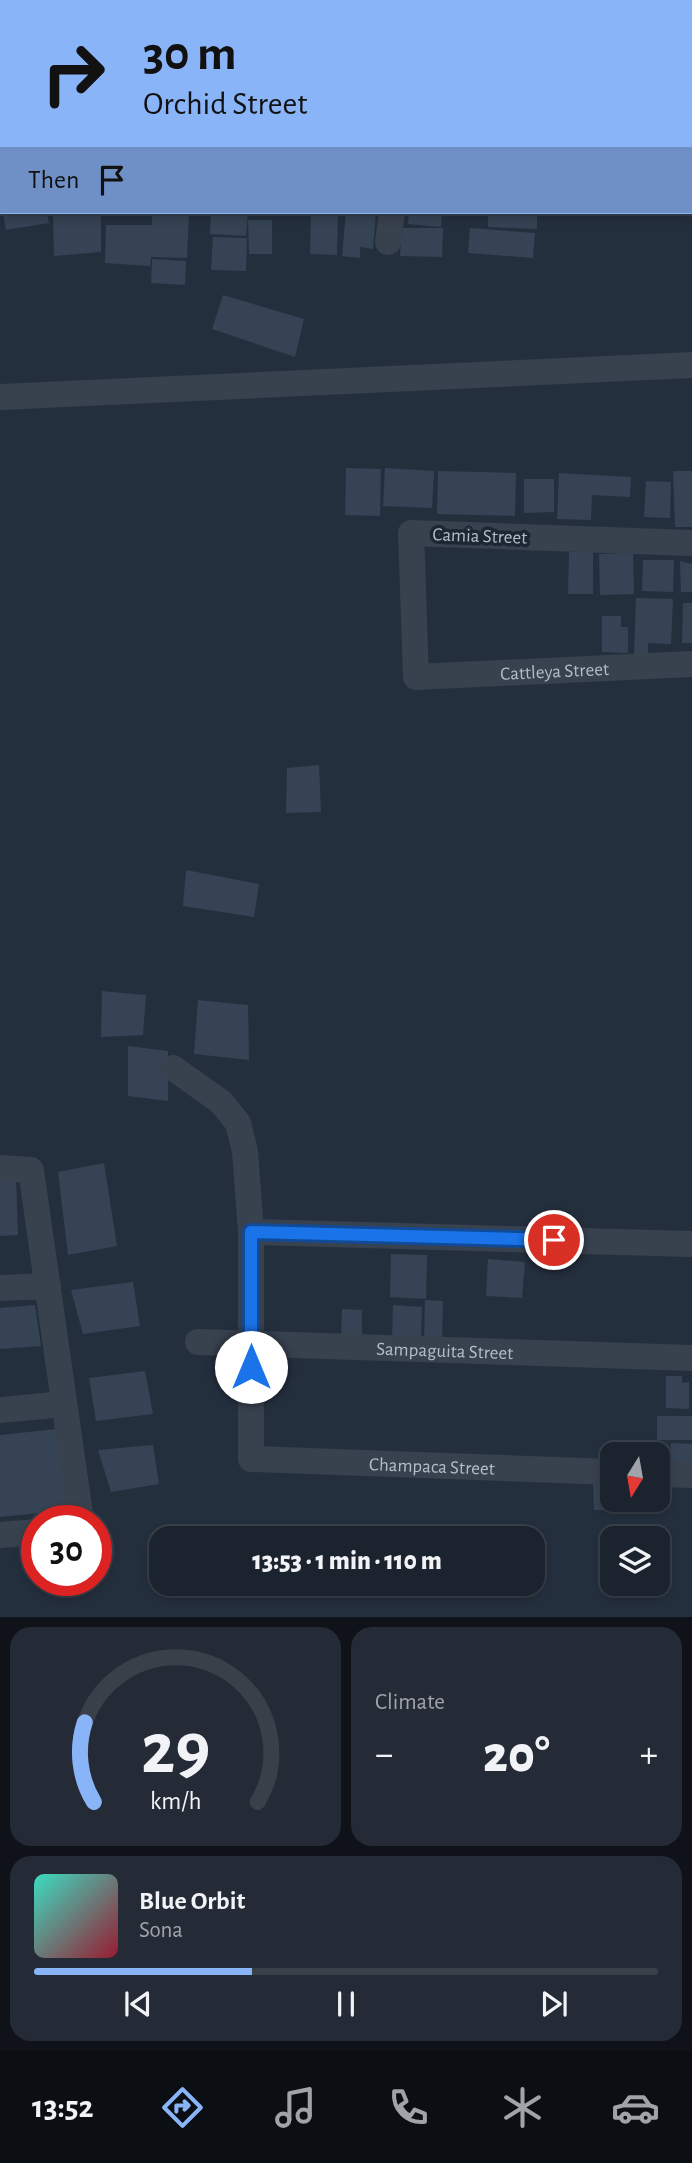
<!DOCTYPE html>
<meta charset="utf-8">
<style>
body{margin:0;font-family:"Alegreya Sans",sans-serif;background:#242b36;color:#f1f3f6;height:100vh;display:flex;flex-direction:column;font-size:26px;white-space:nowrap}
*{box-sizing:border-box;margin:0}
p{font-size:23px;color:#a0a4aa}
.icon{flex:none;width:38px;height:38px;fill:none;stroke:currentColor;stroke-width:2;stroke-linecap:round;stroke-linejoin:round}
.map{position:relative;height:1617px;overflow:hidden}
.sheet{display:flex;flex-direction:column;gap:10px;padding:10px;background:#0f1319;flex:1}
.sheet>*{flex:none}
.top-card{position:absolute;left:0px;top:0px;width:693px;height:214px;box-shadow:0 4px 10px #0003,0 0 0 2px #39404a;background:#8ab4f8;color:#111;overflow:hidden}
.needle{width:46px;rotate:191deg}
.controls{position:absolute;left:600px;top:1442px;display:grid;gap:14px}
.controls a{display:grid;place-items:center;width:70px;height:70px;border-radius:14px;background:#1b232e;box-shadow:0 4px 10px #0003,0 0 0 2px #39404a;font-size:35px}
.speed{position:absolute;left:21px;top:1505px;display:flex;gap:14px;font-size:35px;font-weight:700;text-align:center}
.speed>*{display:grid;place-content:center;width:91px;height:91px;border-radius:50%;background:#1b232e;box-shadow:0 4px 10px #0003,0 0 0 2px #39404a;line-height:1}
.speed .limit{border:10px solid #d22;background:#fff;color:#111}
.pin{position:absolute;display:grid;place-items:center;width:60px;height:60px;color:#fff;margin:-30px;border:4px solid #fff;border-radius:50%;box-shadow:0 2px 7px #0007}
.me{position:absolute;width:77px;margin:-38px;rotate:0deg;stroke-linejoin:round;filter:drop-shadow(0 0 5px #0008)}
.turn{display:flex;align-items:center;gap:24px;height:147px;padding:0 28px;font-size:32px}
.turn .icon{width:91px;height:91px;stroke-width:2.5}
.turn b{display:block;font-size:49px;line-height:60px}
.then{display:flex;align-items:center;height:66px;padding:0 28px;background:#0003;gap:14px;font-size:26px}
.big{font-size:52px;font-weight:800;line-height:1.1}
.sheet .widget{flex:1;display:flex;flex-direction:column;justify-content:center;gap:10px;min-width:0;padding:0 24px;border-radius:21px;background:#242b36}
.sheet .dial{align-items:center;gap:0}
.dial svg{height:182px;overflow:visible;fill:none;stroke:#39404a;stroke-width:7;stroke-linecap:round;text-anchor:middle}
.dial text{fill:#f1f3f6;stroke:none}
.song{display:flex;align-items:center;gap:21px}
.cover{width:84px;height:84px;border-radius:10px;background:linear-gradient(135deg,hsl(170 70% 55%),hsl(350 70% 35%))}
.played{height:7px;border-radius:4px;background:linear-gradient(90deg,#8ab4f8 35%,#39404a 35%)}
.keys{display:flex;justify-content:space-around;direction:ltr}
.heat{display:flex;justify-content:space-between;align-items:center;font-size:38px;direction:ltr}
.sheet .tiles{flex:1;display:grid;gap:10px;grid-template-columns:1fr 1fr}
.widget:last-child{grid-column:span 2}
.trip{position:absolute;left:149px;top:1526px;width:396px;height:70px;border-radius:21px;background:#1b232e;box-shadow:0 4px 10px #0003,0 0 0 2px #39404a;font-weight:800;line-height:70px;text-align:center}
.menu{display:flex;height:112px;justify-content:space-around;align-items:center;background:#0b0e12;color:#a0a4aa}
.menu .icon{width:49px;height:49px}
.menu .current{color:#8ab4f8}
.menu b{font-size:32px;color:#f1f3f6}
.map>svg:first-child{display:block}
.building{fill:#364354}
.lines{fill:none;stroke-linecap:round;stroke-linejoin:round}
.minor{stroke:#38414e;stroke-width:26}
.route-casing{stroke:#114b97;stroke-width:18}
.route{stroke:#1a73e8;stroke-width:12}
.labels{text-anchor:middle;stroke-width:7;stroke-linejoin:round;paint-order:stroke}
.street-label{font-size:19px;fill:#b4bcc9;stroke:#1d2633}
</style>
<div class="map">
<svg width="692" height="1617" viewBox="0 0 692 1617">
<rect width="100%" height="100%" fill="#242f3e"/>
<path class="building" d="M3,212H47L49,223L6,230Z
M56,212H101V252L54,256L53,215Z
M152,212H189L187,258L151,257L150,266L105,263L106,225H152Z
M211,212H248L246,236L210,234Z
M311,212H338L337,255L310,254Z
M346,212H376L373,249L360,247V258L342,256Z
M409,212H442L441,227L408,224Z
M488,212H537V229L488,227Z
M248,220H272V254H249Z
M402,228H443L442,257L400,256Z
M470,228L535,233L533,258L468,253Z
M213,237L247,238L246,271L211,270Z
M152,259L186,261L185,285L151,283Z
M223,295L304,319L295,357L212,329Z
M346,468L381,469L380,516L345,515Z
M385,468L434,471L432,508L383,506Z
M438,471L516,473L515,516L437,514Z
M673,471H692V527H675Z
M559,473L631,477L630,497L592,495L591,520L557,519Z
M524,479H554V512L524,513Z
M646,481L671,482L670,518L644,517Z
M569,552H593V594H568Z
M633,553L634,594L600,595L599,554Z
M643,560H674L673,592L642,591Z
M680,561L692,564V592H681Z
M636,598L673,599L671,644L648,643V656H634Z
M683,603H692V643H682Z
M602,616H621V627H628V653L602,652Z
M319,765L321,812L286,813L287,768Z
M186,870L259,884L254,917L183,906Z
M102,991L146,995L143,1035L101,1037Z
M198,1000L248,1005L249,1060L194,1054Z
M128,1046L168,1051V1101L128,1096Z
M104,1163L117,1246L68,1255L58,1172Z
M0,1179H16L18,1235L0,1236Z
M391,1254L427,1255L426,1299L390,1297Z
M488,1259L525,1262L522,1298L486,1296Z
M133,1282L140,1326L83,1334L71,1290Z
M425,1300L443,1301L442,1341L424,1340Z
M35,1305L41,1346L0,1349V1308Z
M393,1305L422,1307L421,1338L392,1336Z
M342,1309L362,1310V1337H341Z
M145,1371L153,1414L96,1421L89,1378Z
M666,1376H682V1383L689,1382V1409L666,1408Z
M657,1416H692V1440H657Z
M57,1429L68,1510L0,1517V1435Z
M607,1442L648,1443V1454H612V1461H607Z
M671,1443L692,1444V1471H671Z
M153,1445L159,1484L111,1492L98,1450Z
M593,1484H612V1500H644V1510H594Z"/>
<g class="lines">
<g class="minor">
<path d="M46,0V2"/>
<path d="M396,0V2"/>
<path d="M388,242L392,212"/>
<path d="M0,397L692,365"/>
<path id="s1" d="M692,543L411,533L416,677L692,664"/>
<path id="s2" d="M173,1068L221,1102L238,1123L245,1151L251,1232V1459L612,1472"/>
<path d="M0,1168L31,1170L81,1521"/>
<path d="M251,1232L692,1244"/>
<path d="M0,1288L48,1286"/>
<path id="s3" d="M198,1342L692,1358"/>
<path d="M0,1410L64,1404"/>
<path d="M658,1474L692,1475"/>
<path d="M0,1535L37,1532"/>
</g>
</g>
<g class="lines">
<defs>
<path id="route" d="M251,1367V1232L554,1240"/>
</defs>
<use href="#route" class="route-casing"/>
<use href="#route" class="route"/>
</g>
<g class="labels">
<g class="street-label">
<text transform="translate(480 535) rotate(2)" y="7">Camia Street</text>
<text dy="7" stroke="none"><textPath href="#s1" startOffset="564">Cattleya Street</textPath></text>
<text dy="7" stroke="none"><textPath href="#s3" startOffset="247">Sampaguita Street</textPath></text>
<text dy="7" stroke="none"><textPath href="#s2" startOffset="604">Champaca Street</textPath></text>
</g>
</g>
</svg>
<div class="controls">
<a><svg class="needle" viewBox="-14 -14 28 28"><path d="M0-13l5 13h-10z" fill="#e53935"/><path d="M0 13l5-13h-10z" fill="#a0a4aa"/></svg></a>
<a><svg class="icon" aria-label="layers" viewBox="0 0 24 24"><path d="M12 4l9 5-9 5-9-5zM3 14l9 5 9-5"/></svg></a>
</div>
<div class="speed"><div class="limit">30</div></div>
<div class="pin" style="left:554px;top:1240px;background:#d93025"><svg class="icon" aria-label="arrive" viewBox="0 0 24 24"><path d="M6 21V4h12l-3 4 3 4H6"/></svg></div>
<svg class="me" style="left:251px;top:1367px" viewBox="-20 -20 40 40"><circle r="19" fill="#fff"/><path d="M0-13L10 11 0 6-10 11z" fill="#1a73e8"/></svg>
<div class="trip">13:53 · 1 min · 110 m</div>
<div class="top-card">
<div class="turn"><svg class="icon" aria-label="right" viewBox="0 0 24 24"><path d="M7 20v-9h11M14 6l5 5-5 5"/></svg><div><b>30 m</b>Orchid Street</div></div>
<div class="then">Then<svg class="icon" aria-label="arrive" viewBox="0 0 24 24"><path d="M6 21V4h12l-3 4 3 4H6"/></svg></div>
</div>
</div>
<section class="sheet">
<div class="tiles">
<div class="widget dial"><svg viewBox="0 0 100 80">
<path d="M14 69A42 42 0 1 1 86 69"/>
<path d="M14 69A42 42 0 0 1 10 34" stroke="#8ab4f8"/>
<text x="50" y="56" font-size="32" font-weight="700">29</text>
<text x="50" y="72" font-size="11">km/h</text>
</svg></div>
<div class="widget"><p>Climate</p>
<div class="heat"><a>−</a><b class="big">20°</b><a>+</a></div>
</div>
<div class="widget">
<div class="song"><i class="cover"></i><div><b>Blue Orbit</b><p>Sona</p></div></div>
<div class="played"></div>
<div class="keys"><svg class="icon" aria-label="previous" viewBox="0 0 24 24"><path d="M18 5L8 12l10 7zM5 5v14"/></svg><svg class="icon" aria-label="pause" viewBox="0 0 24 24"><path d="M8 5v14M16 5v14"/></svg><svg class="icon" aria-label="next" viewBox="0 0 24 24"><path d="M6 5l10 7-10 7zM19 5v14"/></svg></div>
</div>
</div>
</section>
<nav class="menu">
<b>13:52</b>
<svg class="icon current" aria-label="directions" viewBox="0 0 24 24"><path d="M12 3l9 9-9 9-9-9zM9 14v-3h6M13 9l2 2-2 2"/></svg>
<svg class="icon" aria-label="music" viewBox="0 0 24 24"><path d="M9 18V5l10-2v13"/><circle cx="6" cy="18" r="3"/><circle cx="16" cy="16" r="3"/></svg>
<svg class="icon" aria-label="phone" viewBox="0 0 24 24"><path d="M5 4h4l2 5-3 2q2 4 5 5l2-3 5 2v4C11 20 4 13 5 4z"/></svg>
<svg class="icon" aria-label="climate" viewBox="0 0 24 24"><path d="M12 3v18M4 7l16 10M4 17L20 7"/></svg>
<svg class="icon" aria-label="car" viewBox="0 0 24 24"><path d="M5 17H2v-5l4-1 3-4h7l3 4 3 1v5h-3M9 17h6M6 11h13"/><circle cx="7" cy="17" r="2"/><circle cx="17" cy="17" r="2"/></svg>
</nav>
